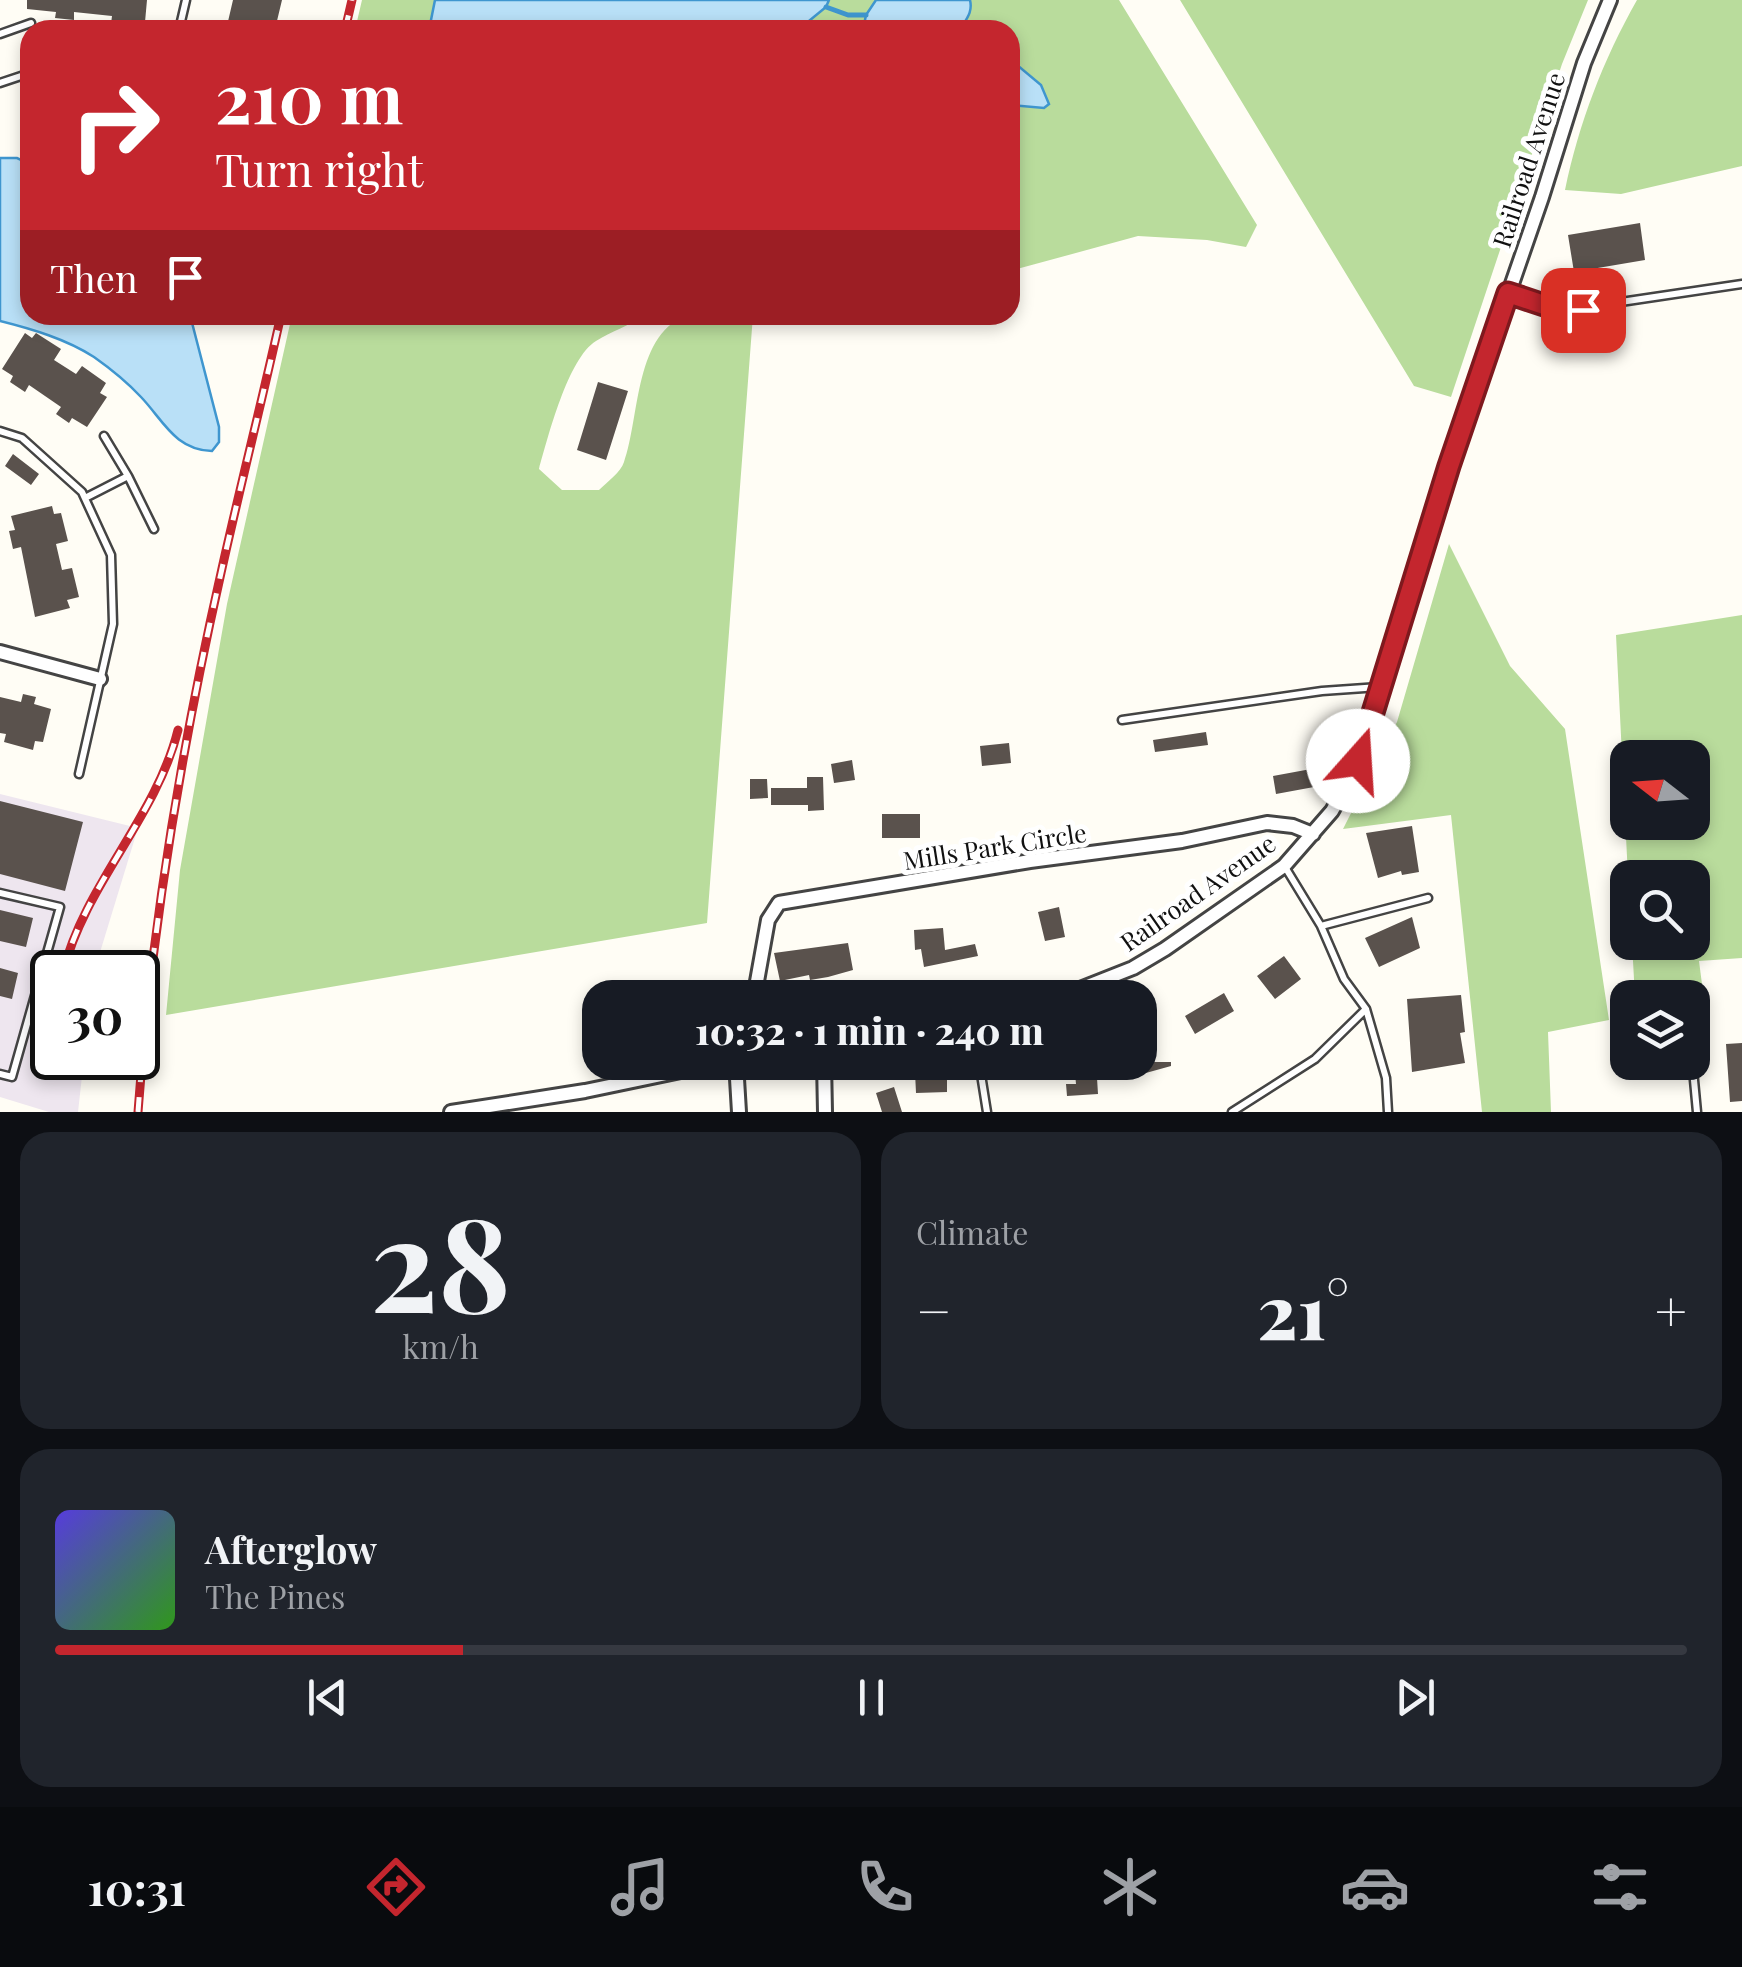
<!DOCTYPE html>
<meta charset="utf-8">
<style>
body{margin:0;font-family:"Playfair Display",serif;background:#20242c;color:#f1f3f6;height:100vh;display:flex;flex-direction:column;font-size:38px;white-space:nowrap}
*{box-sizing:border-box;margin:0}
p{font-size:32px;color:#9ea1a6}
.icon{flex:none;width:55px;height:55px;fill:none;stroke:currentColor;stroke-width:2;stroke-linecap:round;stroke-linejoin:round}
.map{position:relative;height:1112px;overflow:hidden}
.drawer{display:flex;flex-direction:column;gap:20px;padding:20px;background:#0d0f14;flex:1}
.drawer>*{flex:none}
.hud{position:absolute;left:20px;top:20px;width:1000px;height:305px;border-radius:30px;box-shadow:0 5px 15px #0003;background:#c4262e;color:#fff;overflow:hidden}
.needle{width:65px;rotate:287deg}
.tools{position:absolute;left:1610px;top:740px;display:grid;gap:20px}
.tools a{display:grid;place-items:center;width:100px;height:100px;border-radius:20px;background:#171b24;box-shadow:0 5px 15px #0003;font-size:50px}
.speed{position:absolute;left:30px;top:950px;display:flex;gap:20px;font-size:50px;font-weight:700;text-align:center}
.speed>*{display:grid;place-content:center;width:130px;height:130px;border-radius:50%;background:#171b24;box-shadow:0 5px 15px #0003;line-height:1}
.speed .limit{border:5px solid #111;border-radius:15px;background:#fff;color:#111}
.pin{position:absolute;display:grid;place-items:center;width:85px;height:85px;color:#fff;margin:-42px;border-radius:20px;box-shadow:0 5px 15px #0006}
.me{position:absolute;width:110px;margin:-55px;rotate:19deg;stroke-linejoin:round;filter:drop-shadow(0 0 8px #0008)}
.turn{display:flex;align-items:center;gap:35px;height:210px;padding:0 30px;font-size:45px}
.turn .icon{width:130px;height:130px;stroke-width:2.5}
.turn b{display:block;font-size:70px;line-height:85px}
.then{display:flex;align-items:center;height:95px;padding:0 30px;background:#0003;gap:20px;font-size:38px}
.big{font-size:75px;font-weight:800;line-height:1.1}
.drawer .card{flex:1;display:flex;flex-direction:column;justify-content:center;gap:15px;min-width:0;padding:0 35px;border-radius:30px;background:#20242c}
.drawer .dial{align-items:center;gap:0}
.dial b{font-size:130px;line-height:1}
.song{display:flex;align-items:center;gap:30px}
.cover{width:120px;height:120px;border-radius:15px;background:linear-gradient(135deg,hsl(250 70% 55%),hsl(110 70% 35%))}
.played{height:10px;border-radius:5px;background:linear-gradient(90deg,#c4262e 25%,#363941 25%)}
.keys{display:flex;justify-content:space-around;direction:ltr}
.heat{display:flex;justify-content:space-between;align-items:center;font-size:55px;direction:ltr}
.drawer .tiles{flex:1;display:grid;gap:20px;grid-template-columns:1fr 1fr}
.card:last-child{grid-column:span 2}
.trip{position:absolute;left:582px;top:980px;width:575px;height:100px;border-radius:30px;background:#171b24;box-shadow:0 5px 15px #0003;font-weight:800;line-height:100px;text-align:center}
.dock{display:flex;height:160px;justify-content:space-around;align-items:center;background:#090b0e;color:#9ea1a6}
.dock .icon{width:70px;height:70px}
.dock .current{color:#c4262e}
.dock b{font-size:45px;color:#f1f3f6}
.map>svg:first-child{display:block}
.industrial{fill:#eee6ef}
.forest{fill:#b9dc9c;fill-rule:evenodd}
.water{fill:#b9e0f7;stroke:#3f96cf;stroke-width:2.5}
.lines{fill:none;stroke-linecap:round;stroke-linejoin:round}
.stream{stroke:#3f96cf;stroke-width:5}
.building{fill:#5a524d}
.lane-casing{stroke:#444;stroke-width:11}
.street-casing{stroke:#444;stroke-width:18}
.lane{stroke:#fff;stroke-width:6}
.street{stroke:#fff;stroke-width:12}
.rail-casing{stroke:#c4262e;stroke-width:9}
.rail{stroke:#fff;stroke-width:5;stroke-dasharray:15;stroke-linecap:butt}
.route-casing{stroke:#7f191e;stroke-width:25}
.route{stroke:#c4262e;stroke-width:18}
.labels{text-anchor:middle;stroke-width:10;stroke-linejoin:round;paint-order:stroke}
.street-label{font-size:25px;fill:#111;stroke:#fff}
</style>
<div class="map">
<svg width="1742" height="1112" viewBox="0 0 1742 1112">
<rect width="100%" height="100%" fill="#fffdf5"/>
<path class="industrial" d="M0,794L138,828L94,972H52V1058H84L78,1112H49L0,1097Z"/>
<path class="forest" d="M362,0H435L429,30H355Z
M829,0H1119L1257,225L1246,247L1207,240L1138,236L1010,271V30H798L826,7Z
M1180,0H1588L1562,64L1451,397L1414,386Z
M1637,0H1742V166L1621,194L1565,190C1579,123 1603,60 1637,0Z
M292,315H644C629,326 612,331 596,341C568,358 548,437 539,469L562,490H599C607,482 621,472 624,462C640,419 634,328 691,315C710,311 734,315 753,315L707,923L166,1015L180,870L227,604Z
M1449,544L1510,666L1565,729L1609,1020L1548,1032L1551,1112H1482L1451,815L1343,829L1397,722Z
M1742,615V958L1699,961L1703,992L1687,997H1635L1632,943L1692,942V878L1628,877L1616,635ZM1628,758H1692V822H1628Z"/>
<path class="water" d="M435,0H829L826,7L798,30H429Z
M876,0H970C973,13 966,19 960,30H863L866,15Z
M1010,59L1041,85L1049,104L1044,108L1010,105Z
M0,158H17L30,164V315H190L219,427V442L212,451C175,450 163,420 141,397C127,382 111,369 94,357C66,339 32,329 0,321Z"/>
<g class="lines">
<path class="stream" d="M826,7L848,15H866"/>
</g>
<path class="building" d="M27,0H147L145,22L128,20L127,26L111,24L112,16L74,12V20L55,18L56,12L27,9Z
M233,0H282L276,25L264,22L262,30H226Z
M1640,223L1645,260L1574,272L1568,235Z
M25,333L32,338L36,333L61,349L54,360L76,374L82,366L106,383L100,393L107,397L87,427L72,418L69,423L56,414L61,407L29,385L25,392L10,382L13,376L2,369Z
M598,382L628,391L606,460L577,450Z
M13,454L39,474L31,485L5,466Z
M52,506L54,514L61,513L68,541L56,544L62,570L72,568L79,597L67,600L70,608L35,617L21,547L13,549L9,531L15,530L11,516Z
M23,694L36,697L34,704L51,709L43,742L35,741L33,750L4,742L6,734L0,733V697L21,702Z
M1206,732L1208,745L1155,752L1153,740Z
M1009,743L1011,763L982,766L980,746Z
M852,760L855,780L834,783L831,764Z
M1311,769L1314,787L1276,794L1273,776Z
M807,777H823L824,810L808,811V805H771V788H807Z
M750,779H767L768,798L750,799Z
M0,801L83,822L65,891L0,874Z
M882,814H920V838H882Z
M1412,826L1419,872L1402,875L1401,871L1378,878L1366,833Z
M1059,907L1065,937L1045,941L1038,912Z
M0,910L33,918L26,947L0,941Z
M1412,917L1420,948L1379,967L1365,938Z
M943,928L945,950L975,944L978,956L924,967L921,949L915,950L914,930Z
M848,943L853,970L828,977L810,980L809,975L780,981L774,953Z
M1284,956L1301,979L1275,999L1257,976Z
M0,968L18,973L12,999L0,996Z
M1224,993L1234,1011L1195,1034L1185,1016Z
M1461,995L1465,1032L1460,1033L1465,1063L1412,1072L1407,999Z
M1144,1027L1153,1062H1171V1066L1135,1076L1131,1062H1140V1028Z
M1742,1043V1101L1730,1102L1726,1044Z
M1023,1062H1044V1079H1023Z
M1074,1062H1096L1098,1094L1067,1096L1066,1084H1076Z
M915,1072H947V1092L916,1093Z
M894,1087L902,1112H882L876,1093Z"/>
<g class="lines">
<defs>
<path id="lane" d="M179,30L186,0
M0,34L31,23
M0,83L30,73
M1510,293L1567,310L1742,284
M0,431L22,438L82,492L111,555L113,624L79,774
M104,436L128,476
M85,498L128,476L154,529
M1122,720L1322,691L1379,687
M1285,867L1321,926L1344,979L1366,1009L1386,1078L1388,1112
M0,893L60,907L12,1077L0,1074
M1321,926L1428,898
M1692,1059L1697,1112
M979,1062L987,1112
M1232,1112L1315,1059L1366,1009"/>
<path id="street" d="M0,652L100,679
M754,998L768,920L779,903L1030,861L1182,841L1267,823L1293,826L1313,834
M1057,998L1133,968L1165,949L1284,866L1332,811L1342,793L1373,715L1449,466L1542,197L1584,63L1610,0
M736,1062L739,1112
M824,1062L825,1112
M451,1112L585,1091L724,1062"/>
</defs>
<use href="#lane" class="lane-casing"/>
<use href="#street" class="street-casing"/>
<use href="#lane" class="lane"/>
<use href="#street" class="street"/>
<defs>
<path id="rail" d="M345,30L352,0
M63,972C85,884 156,818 178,730
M48,1061L52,1032
M138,1112C151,932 181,750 221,573C240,487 262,401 281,315"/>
</defs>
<use href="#rail" class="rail-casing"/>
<use href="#rail" class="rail"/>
</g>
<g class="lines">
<defs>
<path id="route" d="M1358,761L1449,466L1508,293L1553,308L1583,310"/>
</defs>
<use href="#route" class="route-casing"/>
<use href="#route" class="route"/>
</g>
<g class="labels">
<g class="street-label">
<text transform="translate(1529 160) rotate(-72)" y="9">Railroad Avenue</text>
<text transform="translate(995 847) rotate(-9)" y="9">Mills Park Circle</text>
<text transform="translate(1198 893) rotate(-35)" y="9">Railroad Avenue</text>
</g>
</g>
</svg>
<div class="tools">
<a><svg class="needle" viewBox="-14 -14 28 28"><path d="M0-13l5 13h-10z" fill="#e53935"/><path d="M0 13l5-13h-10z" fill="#9ea1a6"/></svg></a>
<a><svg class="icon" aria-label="search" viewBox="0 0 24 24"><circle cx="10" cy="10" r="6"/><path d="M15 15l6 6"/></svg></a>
<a><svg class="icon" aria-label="layers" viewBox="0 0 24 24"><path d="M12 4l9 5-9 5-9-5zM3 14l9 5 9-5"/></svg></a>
</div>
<div class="speed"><div class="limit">30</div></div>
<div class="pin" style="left:1583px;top:310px;background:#d93025"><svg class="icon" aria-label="arrive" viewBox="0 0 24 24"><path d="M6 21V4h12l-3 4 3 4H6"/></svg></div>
<svg class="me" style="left:1358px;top:761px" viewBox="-20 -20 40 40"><circle r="19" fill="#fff"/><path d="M0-13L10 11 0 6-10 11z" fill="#c4262e"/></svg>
<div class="trip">10:32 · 1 min · 240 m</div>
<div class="hud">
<div class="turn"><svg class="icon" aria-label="right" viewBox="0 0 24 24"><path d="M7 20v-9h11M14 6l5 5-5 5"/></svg><div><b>210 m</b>Turn right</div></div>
<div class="then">Then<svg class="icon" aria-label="arrive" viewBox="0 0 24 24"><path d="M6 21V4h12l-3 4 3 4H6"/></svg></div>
</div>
</div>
<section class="drawer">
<div class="tiles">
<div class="card dial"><b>28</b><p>km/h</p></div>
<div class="card"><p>Climate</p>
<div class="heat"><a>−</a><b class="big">21°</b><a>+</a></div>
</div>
<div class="card">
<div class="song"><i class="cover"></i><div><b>Afterglow</b><p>The Pines</p></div></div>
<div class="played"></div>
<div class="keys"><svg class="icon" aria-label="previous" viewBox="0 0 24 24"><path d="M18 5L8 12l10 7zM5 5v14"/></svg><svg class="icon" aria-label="pause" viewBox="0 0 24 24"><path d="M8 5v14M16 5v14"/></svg><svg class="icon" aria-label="next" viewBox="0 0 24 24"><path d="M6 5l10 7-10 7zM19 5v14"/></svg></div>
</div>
</div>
</section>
<nav class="dock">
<b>10:31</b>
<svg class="icon current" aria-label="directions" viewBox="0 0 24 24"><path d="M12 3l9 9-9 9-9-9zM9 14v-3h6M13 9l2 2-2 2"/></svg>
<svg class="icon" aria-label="music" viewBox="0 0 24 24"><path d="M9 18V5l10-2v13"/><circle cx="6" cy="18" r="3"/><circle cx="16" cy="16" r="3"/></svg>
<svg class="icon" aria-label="phone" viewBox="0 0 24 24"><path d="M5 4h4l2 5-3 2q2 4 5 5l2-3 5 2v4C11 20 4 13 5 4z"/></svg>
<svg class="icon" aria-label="climate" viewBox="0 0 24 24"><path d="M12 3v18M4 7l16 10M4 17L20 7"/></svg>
<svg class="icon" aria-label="car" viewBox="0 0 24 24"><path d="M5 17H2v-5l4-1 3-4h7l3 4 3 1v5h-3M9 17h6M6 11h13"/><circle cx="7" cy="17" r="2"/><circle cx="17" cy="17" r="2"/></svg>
<svg class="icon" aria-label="filters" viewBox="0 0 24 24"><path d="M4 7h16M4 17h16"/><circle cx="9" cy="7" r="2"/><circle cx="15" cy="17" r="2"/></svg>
</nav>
